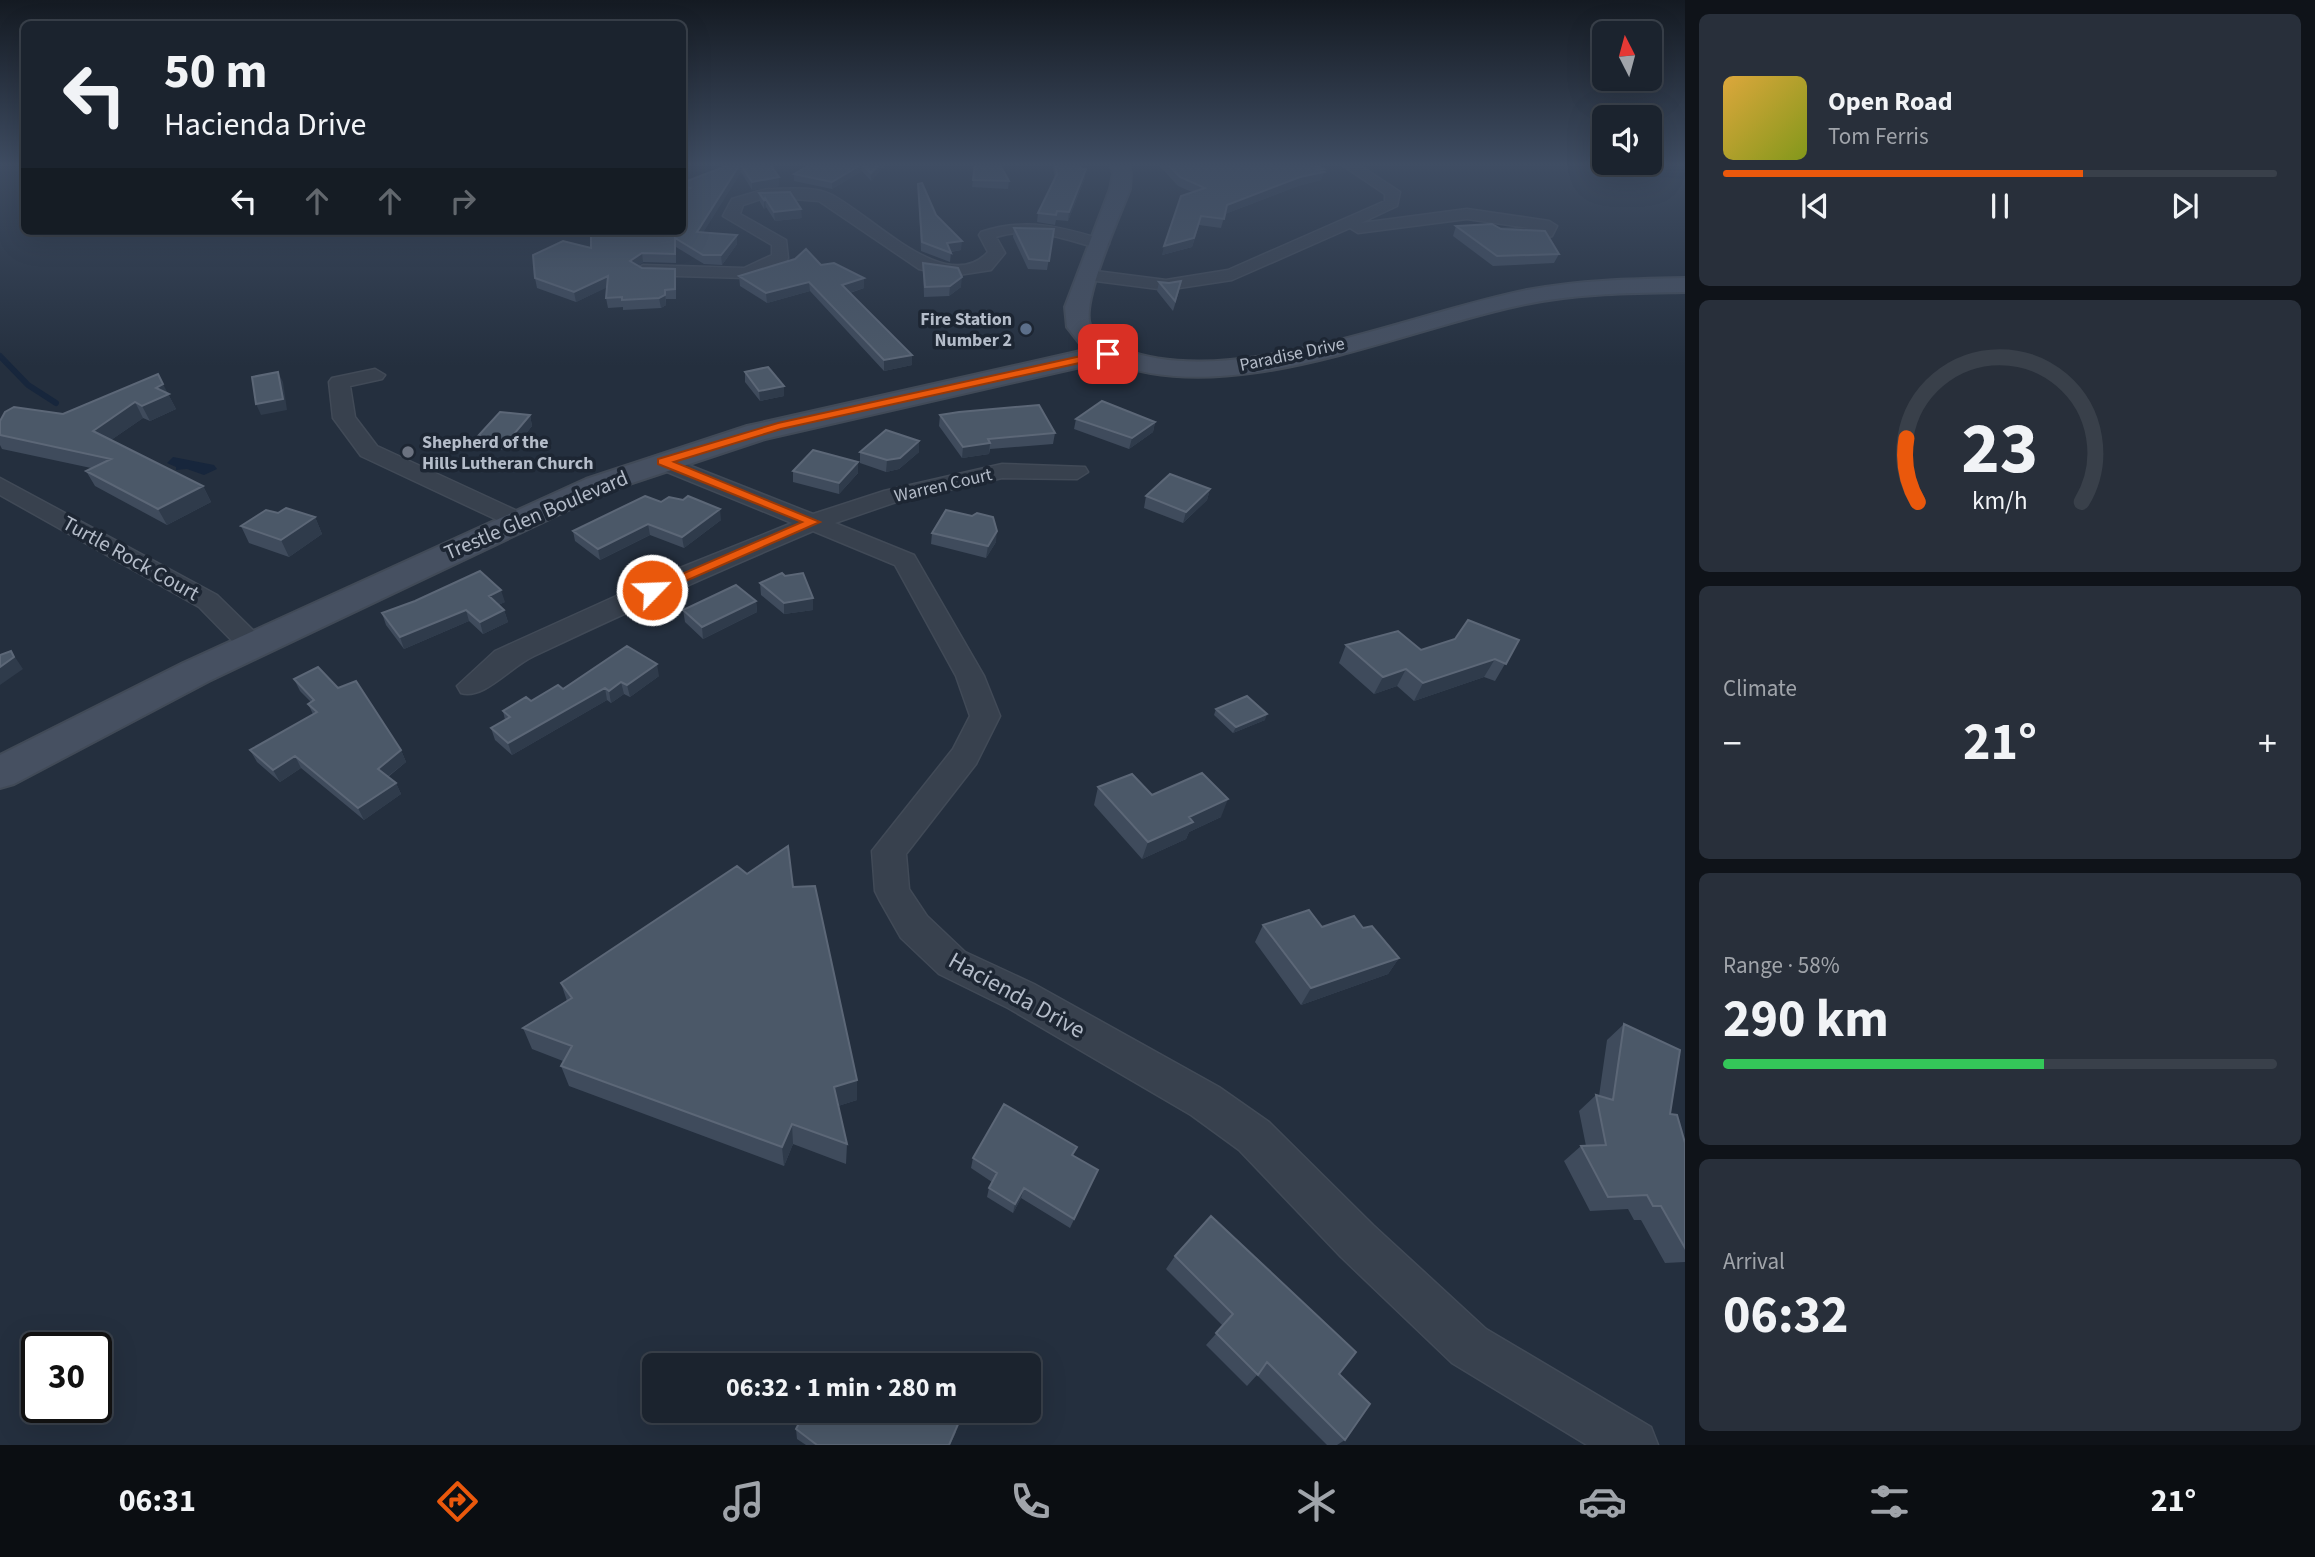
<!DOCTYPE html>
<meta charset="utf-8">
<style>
body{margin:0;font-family:"Source Sans 3",sans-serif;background:#282f3a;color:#f1f3f6;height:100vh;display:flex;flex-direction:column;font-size:26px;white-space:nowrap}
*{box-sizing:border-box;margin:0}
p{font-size:23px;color:#a0a4aa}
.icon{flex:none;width:38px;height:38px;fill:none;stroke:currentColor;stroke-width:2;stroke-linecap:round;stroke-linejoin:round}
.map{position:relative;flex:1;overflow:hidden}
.side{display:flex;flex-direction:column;gap:14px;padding:14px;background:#0f1319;width:630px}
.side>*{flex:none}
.guide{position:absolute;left:21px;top:21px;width:665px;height:214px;border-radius:10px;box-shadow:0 7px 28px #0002,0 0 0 2px #39404a;background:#1b232e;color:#f1f3f6;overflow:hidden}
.needle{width:46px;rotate:354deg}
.controls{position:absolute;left:1592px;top:21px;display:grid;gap:14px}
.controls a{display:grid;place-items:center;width:70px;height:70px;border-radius:10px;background:#1b232e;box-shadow:0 7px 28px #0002,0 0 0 2px #39404a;font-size:35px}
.speed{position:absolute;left:21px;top:1332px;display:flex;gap:14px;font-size:35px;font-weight:700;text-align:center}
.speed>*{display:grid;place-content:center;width:91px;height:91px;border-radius:50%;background:#1b232e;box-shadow:0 7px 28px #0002,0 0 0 2px #39404a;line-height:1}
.speed .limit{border:4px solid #111;border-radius:10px;background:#fff;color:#111}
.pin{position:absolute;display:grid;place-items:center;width:60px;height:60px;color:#fff;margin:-30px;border-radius:14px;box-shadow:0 4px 10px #0006}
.me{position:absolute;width:77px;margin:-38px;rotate:66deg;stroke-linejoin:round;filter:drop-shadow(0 0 5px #0008)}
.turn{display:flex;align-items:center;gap:24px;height:147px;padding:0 28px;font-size:32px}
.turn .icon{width:91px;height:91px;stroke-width:2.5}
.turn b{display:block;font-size:49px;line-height:60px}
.lanes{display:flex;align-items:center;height:66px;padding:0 28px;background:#0003;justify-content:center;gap:35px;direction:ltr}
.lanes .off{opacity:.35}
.big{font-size:52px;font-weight:700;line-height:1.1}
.side .tile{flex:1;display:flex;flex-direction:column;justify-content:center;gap:10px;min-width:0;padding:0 24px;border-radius:10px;background:#282f3a}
.side .dial{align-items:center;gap:0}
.dial svg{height:182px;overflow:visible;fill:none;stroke:#39404a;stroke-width:7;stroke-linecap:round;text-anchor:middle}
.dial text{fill:#f1f3f6;stroke:none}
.song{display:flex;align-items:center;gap:21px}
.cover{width:84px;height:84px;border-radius:10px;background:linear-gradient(135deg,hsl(40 70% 55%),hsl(70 70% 35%))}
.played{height:7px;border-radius:4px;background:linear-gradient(90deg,#ea580c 65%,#39404a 65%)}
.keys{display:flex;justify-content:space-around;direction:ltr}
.heat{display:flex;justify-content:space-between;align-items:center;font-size:38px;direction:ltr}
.charge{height:10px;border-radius:5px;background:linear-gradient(90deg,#34c759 58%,#39404a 0)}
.trip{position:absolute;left:642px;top:1353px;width:399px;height:70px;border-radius:10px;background:#1b232e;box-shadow:0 7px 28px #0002,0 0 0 2px #39404a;font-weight:700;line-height:70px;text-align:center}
.menu{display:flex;height:112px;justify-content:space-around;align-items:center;background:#0b0e12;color:#a0a4aa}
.menu .icon{width:49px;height:49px}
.menu .on{color:#ea580c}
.menu b{font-size:32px;color:#f1f3f6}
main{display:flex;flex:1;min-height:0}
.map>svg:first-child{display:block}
.water{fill:#17263c}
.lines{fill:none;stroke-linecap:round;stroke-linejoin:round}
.stream{stroke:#17263c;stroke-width:6}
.street-casing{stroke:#414a57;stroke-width:3}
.secondary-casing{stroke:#414a57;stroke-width:4}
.street{fill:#38414e;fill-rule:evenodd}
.secondary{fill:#465061;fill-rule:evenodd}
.wall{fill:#3f4b5c}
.shaded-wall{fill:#2f3b4b}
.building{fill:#4b5868;stroke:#5c6777;stroke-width:2}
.route{fill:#ea580c;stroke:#983908;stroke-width:2}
.service-dot{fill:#5c6f8a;stroke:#1d2633;stroke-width:2.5}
.worship-dot{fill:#6b7280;stroke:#1d2633;stroke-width:2.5}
.labels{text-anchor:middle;stroke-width:7;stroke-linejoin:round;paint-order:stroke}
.far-poi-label{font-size:18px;font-weight:bold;fill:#b4bcc9;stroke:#1d2633;text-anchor:end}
.far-street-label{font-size:18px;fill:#b4bcc9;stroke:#1d2633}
.street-label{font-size:21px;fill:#b4bcc9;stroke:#1d2633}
.near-street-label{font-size:24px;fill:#b4bcc9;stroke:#1d2633}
</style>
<main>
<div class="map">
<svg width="1685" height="1445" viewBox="0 0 1685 1445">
<rect width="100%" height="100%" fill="#242f3e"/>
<path class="water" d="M1587,163H1685V179L1623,174Z
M173,457L214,465L217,469L204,475L187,469L176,470V467L167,463Z"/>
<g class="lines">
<path class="stream" d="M0,356L28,385L56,403"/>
<defs>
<path id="street" d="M1339,163H1356L1400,192L1397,206L1361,223L1467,209L1549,221L1557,226L1552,236L1546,238L1505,237L1497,232L1499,229L1529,228L1467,219L1358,233L1350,228L1232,280L1166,290L1088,280L1079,275L1088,270L1166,280L1228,270L1385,201V194Z
M766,189C786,189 812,186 830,194C870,213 946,298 988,252L979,235L981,232C1026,217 1063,227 1107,241L1109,244L1101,249C1066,240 1033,225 996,237L1005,253L991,270L952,276L919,269L819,201L767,197L743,205L740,214L786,240L788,258L786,262L746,278L643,275L634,270L643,265L744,268L772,255V245L723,216L732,199Z
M375,369L385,375L382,379L350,386L355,417L377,446L526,515L529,520L526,525H508L361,456L333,418L329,382L332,378Z
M663,455L813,514L884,491L1002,464L1085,467L1088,472L1077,479L1002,478L899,501L835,523L914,555L984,676L1000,716L976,764L906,854L909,889L927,916L965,952L1034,984L1219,1087L1269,1122L1373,1225L1486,1329L1651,1427L1658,1445H1587L1452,1363L1341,1257L1239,1150L1191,1115L1008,1008L939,974L901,938L880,901L875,891L872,851L953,749L970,716L956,676L895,565L813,531C719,571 626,612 534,656C510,667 484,700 461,693L457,686L495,651L665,574L792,523L655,467L652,462L655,457Z
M0,478L217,595L262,639L266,645L262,651L252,654L242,651L199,607L0,495Z"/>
<path id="secondary" d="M1110,163H1128L1131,174L1130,189C1120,216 1081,301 1090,325C1095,339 1110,344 1123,349C1233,392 1413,312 1527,290C1579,280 1632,279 1685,278V292C1632,293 1578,293 1526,304C1402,329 1231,411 1107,361L765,439L608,491L209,681L14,784L0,788V755L183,663L586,479L747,426L1085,350L1067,327L1065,307L1110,189L1113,174Z"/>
</defs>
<use href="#street" class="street-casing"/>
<use href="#secondary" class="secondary-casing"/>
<use href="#street" class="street"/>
<use href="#secondary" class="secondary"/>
</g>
<path class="wall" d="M734,163H769L779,177V186L752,190L741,172L703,232L737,244L722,265L704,264L676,247V263L643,262L638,266L676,279V299H666V305L661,308L623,310V307L608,308L606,298L607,287L576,302L537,288L535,278L591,248L682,231V183Z
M813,163H887L871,181L862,171L832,189L794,181V174Z
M1052,163H1080L1085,178L1068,221L1056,220L1055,225L1037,222L1038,213L1055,179Z
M1157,163H1310L1324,172L1321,180L1298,186L1225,214L1221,228L1199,225L1192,247L1162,255L1192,192L1178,186Z
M973,180L1009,181L1008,189L972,187Z
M918,184L936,215L961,250L951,252L950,262L921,251Z
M759,193L802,218L775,221L766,207L764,209L760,202Z
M1456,226L1501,229L1559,254L1554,263L1493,266L1453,236Z
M1014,228L1054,229L1047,270L1028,269L1013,237Z
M923,263L961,287L949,296L924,297Z
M821,265L864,278V288L850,293L912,365L884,371L810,291L767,303L740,286L739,276Z
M1181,281L1179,291L1173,311L1157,291L1159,282L1169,283Z
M745,372L784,396L760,401L745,382Z
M168,394L176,409L150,421L143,418L111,440L203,486L211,502L167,525L95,486L86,471L91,468L2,449L0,445V421L63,414Z
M530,415L532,426L512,451L481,447L478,436Z
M940,415L1055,433L1053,444L990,449L989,454L962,458L939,426Z
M1076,419L1155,422L1153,432L1129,449L1074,429Z
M919,441V452L899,469L886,472L860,463V452Z
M793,471L858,473L839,494L793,482Z
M1210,489L1207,500L1183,523L1144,508L1146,496Z
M661,502L721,520L684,548L650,535L600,560L575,541L573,531Z
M278,513L315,517L322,534L289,557L249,543L241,526Z
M932,533L996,542L986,558L931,544Z
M760,583L813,610L784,614L761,595Z
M756,601L757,612L703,639L685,622L683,610Z
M505,602L498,605L504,610L508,622L483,634L469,621L404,649L386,625L382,613Z
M1519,640L1495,681L1484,677L1414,701L1397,686L1374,694L1339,663L1346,645L1421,650Z
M659,676L630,697L624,694L611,703L607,700L512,755L495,740L491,728L505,720L503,711L563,689Z
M294,679L401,750L406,762L388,777L396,783L401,794L364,820L301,768L280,782L257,762L250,750L313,714L308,704L311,702L300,691Z
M1216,709L1265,720L1233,733L1214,715Z
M1098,787L1152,795L1221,817L1189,832L1186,839L1142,859L1094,805Z
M747,874L793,887L857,1100L838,1106L847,1144L846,1164L793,1144L784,1166L569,1086L561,1066L563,1061L532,1049L523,1028L567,1001L561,983Z
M1263,925L1363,928L1399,958L1388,974L1301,1005L1255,942Z
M1624,1024L1685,1143V1262L1665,1263L1641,1220H1634L1628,1209L1590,1211L1564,1161L1581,1146H1586L1579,1111L1596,1095L1599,1096L1607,1040Z
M1077,1147L1073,1156L1098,1170L1070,1228L1021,1198L1013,1213L987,1197L989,1188L992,1182L971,1168L973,1158Z
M1175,1256L1339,1374L1345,1440L1337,1445H1327L1257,1375L1247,1386L1206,1345L1223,1326L1166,1269Z
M796,1429L956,1432L950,1445H806L797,1439Z"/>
<path class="shaded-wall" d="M880,163H887L871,181V173Z
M740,164L741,172L698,241L697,232Z
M862,164V171L832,189V182Z
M1086,169L1085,178L1068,221L1069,212Z
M1324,169L1321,180L1298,186L1225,214L1221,228L1227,205Z
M779,177V186L752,190V182Z
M765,198L766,207L764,209V200Z
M801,209L802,218L775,221L774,212Z
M1201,216L1192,247L1162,255L1164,246Z
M737,235V244L722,265L721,255Z
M962,241L961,250L949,252L947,243Z
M642,253L643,262L632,271L630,261Z
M608,276L610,286L576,302L574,292Z
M962,277L961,287L949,296L950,286Z
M864,278V288L842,295V285Z
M809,282L810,291L767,303L766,293Z
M665,290L666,305L661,308L659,298Z
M912,355V365L884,371V360Z
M278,372L283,382L287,410L261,415L256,404Z
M163,384L176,409L150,421L142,406L156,388Z
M784,386V396L760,401L759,391Z
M135,402L143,418L101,447L93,431Z
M530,415L532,426L512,451L509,440Z
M1155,422L1153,432L1129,449L1132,438Z
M919,441V452L899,469L886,472L887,460Z
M990,443L989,454L962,458L963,447Z
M858,462V473L839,494V483Z
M203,486L211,502L167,525L158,509Z
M1210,489L1207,500L1183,523L1186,512Z
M720,509L721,520L684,548L682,537Z
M315,517L322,534L289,557L281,540Z
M648,524L650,535L600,560L598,549Z
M997,531L996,542L986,558L988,546Z
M501,590L505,602L492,608L489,596Z
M813,598V610L784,614V603Z
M756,601L757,612L703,639L702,627Z
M466,610L469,621L404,649L400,637Z
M504,610L508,622L483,634L480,622Z
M11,651L23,669L0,685V667Z
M1495,659L1484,677L1414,701L1423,683Z
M657,664L659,676L630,697L627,685Z
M1406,669L1397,686L1374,694L1383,677Z
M621,682L624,694L611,703L609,691Z
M605,688L607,700L512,755L508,743Z
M1267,714L1265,720L1233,733L1236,727Z
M401,750L406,762L383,780L378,769Z
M295,756L301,768L280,782L273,770Z
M396,783L401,794L364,820L358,808Z
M1228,799L1221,817L1189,832L1186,839L1142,859L1148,842L1189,817Z
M1399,958L1388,974L1301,1005L1311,988Z
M857,1080V1100L835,1107L834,1087Z
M792,1124L793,1144L784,1166L782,1147Z
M1024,1188L1021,1198L1013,1213L1015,1204Z"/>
<path class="building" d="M734,163H769L779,177L752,182L740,164L697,232L737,235L721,255H703L675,238V254L642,253L630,261L642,268L675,269V289L665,290V295L659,298L622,300V297L606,298L608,276L574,292L535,278L533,255L563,241L591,248V231H682V192L690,188L682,186V183Z
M813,163H880L871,173L862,164L832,182L794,174Z
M975,163H999L1009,181L973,180Z
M1055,163H1080L1081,169H1086L1069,212L1057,211L1056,215L1038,213L1057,174Z
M1166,163H1310L1324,169L1319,170L1324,172L1300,177L1227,205L1224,219L1201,216L1194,238L1164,246L1181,196L1205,188L1180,177Z
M922,183L936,215L962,241L947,243L951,253L922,242L918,184Z
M790,192L801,209L774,212L765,198L764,200L759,193Z
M1492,224L1501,229L1545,231L1559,254L1497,256L1456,226Z
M1014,228L1054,229L1049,261L1029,259Z
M806,249L821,265L834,263L864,278L842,285L912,355L884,360L809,282L766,293L739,276L795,259Z
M923,263L958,268L962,277L950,286L925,287Z
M1181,281L1175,301L1159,282L1169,283Z
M768,367L784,386L759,391L745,372Z
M278,372L283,399L256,404L252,377Z
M158,374L163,384L156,388L169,394L142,406L135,402L93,431L203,486L158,509L86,471L111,459L0,435V421L5,412L14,407L63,414Z
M1102,401L1155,422L1132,438L1076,419Z
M1039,405L1055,433L988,439L990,443L963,447L940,415L959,412Z
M500,412L530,415L509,440L478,436Z
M886,430L919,441L900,458L887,460L860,452Z
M813,450L858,462L839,483L793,471Z
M1170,474L1210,489L1186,512L1146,496Z
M645,496L661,502L669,497L683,500L688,496L720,509L682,537L648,524L598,549L573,531Z
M286,508L315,517L281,540L241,526L266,510L278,513Z
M946,510L972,516L977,513L993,517L997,531L988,546L932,533Z
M480,571L501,590L489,596L504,610L480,622L466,610L400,637L382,613L415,601Z
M782,573L785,576L803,573L813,598L784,603L760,583Z
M736,585L756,601L702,627L683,610Z
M1468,620L1519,640L1506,664L1495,659L1423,683L1406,669L1383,677L1346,645L1398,631L1421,650L1455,639Z
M627,646L657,664L627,685L621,682L609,691L605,688L508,743L491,728L510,717L503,711L526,697L531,701L558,685L563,689Z
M11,651L14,657L0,667V655Z
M318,667L338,688L356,681L401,750L378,769L396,783L358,808L295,756L273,770L250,750L317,712L308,704L314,700L294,679Z
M1247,696L1267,714L1236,727L1216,709Z
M1202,773L1228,799L1189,817L1193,822L1148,842L1098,787L1132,774L1152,795Z
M788,846L793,887L815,886L857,1080L834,1087L847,1144L792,1124L782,1147L561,1066L572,1046L523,1028L572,998L561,983L737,866L747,874Z
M1309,910L1322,927L1354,916L1363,928L1372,926L1399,958L1311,988L1263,925Z
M1624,1024L1680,1050L1670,1114L1677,1115L1685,1143V1248L1661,1206H1653L1647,1195L1608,1197L1581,1146L1606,1145L1596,1095L1613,1100Z
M1004,1104L1077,1147L1072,1155L1098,1170L1074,1219L1024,1188L1015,1204L989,1188L997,1173L973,1158Z
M1211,1216L1356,1352L1339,1374L1370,1404L1345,1440L1267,1362L1258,1375L1216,1333L1233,1314L1175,1256Z
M806,1410H942L959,1422L949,1445H817L796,1429Z"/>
<linearGradient id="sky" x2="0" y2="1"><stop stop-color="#141a22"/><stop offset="0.45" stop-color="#3f4d63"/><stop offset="1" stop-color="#3f4d63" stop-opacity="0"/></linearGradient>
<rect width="1685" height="366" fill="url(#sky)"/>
<path class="route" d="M1108,350L1113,354L1111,356L781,429L674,462L820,522L656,594H647L645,590L802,522L658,464V459L778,423Z"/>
<circle class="service-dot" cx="1026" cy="329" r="7"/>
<circle class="worship-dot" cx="408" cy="452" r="7"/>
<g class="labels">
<g class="far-poi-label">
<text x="1012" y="325">Fire Station<tspan x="1012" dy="21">Number 2</tspan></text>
<text x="422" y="448" text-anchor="start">Shepherd of the<tspan x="422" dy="21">Hills Lutheran Church</tspan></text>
</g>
<g class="far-street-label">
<text transform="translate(1292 354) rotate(-12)" y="6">Paradise Drive</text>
<text transform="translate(943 485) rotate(-13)" y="6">Warren Court</text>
</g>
<g class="street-label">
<text transform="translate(536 515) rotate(-23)" y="7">Trestle Glen Boulevard</text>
<text transform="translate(131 558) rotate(29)" y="7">Turtle Rock Court</text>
</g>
<g class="near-street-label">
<text transform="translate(1017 995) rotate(29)" y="8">Hacienda Drive</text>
</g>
</g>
</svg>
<div class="controls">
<a><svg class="needle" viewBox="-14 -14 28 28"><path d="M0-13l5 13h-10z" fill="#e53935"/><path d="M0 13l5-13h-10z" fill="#a0a4aa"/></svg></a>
<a><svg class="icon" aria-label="sound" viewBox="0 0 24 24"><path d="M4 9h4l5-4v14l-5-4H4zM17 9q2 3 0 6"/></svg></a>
</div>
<div class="speed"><div class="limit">30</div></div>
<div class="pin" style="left:1108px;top:354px;background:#d93025"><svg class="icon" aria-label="arrive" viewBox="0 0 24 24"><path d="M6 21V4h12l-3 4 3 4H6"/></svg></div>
<svg class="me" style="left:652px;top:590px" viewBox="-20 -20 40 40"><circle r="17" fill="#ea580c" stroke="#fff" stroke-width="3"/><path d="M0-11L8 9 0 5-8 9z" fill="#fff"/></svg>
<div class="trip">06:32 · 1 min · 280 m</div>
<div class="guide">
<div class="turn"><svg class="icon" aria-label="left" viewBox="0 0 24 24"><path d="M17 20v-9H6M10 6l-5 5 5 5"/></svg><div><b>50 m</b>Hacienda Drive</div></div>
<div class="lanes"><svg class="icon" aria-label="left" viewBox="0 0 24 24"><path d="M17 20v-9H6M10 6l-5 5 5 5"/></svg><svg class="icon off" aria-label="ahead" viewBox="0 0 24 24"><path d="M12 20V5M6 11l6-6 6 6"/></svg><svg class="icon off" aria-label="ahead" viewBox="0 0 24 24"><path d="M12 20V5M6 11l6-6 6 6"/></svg><svg class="icon off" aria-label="right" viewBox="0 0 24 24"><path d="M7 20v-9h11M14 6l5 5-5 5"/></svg></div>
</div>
</div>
<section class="side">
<div class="tile">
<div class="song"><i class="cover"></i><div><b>Open Road</b><p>Tom Ferris</p></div></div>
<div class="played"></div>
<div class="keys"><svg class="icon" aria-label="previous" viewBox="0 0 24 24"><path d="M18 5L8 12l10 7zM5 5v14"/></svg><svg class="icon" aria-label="pause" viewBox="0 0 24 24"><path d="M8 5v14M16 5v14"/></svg><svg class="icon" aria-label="next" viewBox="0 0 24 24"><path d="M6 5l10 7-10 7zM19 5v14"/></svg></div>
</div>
<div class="tile dial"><svg viewBox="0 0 100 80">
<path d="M14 69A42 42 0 1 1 86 69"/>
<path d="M14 69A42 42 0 0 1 9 41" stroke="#ea580c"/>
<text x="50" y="56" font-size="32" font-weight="700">23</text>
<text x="50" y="72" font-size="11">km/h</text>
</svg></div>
<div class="tile"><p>Climate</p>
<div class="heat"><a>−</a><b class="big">21°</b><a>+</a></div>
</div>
<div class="tile"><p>Range · 58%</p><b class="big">290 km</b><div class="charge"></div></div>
<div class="tile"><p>Arrival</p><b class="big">06:32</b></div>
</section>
</main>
<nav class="menu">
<b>06:31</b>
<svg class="icon on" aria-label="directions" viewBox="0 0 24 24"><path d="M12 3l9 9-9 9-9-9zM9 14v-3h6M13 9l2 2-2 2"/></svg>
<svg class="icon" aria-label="music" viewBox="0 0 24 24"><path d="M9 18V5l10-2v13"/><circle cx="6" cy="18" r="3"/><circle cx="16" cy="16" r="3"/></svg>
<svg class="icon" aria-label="phone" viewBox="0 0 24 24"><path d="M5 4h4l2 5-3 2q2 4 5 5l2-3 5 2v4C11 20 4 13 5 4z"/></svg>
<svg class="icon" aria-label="climate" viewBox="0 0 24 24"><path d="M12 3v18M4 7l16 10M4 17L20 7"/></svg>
<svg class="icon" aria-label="car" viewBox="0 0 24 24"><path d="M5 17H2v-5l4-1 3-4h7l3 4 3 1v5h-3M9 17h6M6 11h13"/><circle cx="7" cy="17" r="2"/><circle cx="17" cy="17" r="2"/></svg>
<svg class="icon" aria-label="filters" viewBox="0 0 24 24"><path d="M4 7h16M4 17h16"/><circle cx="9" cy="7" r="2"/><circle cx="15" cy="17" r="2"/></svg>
<b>21°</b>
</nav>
